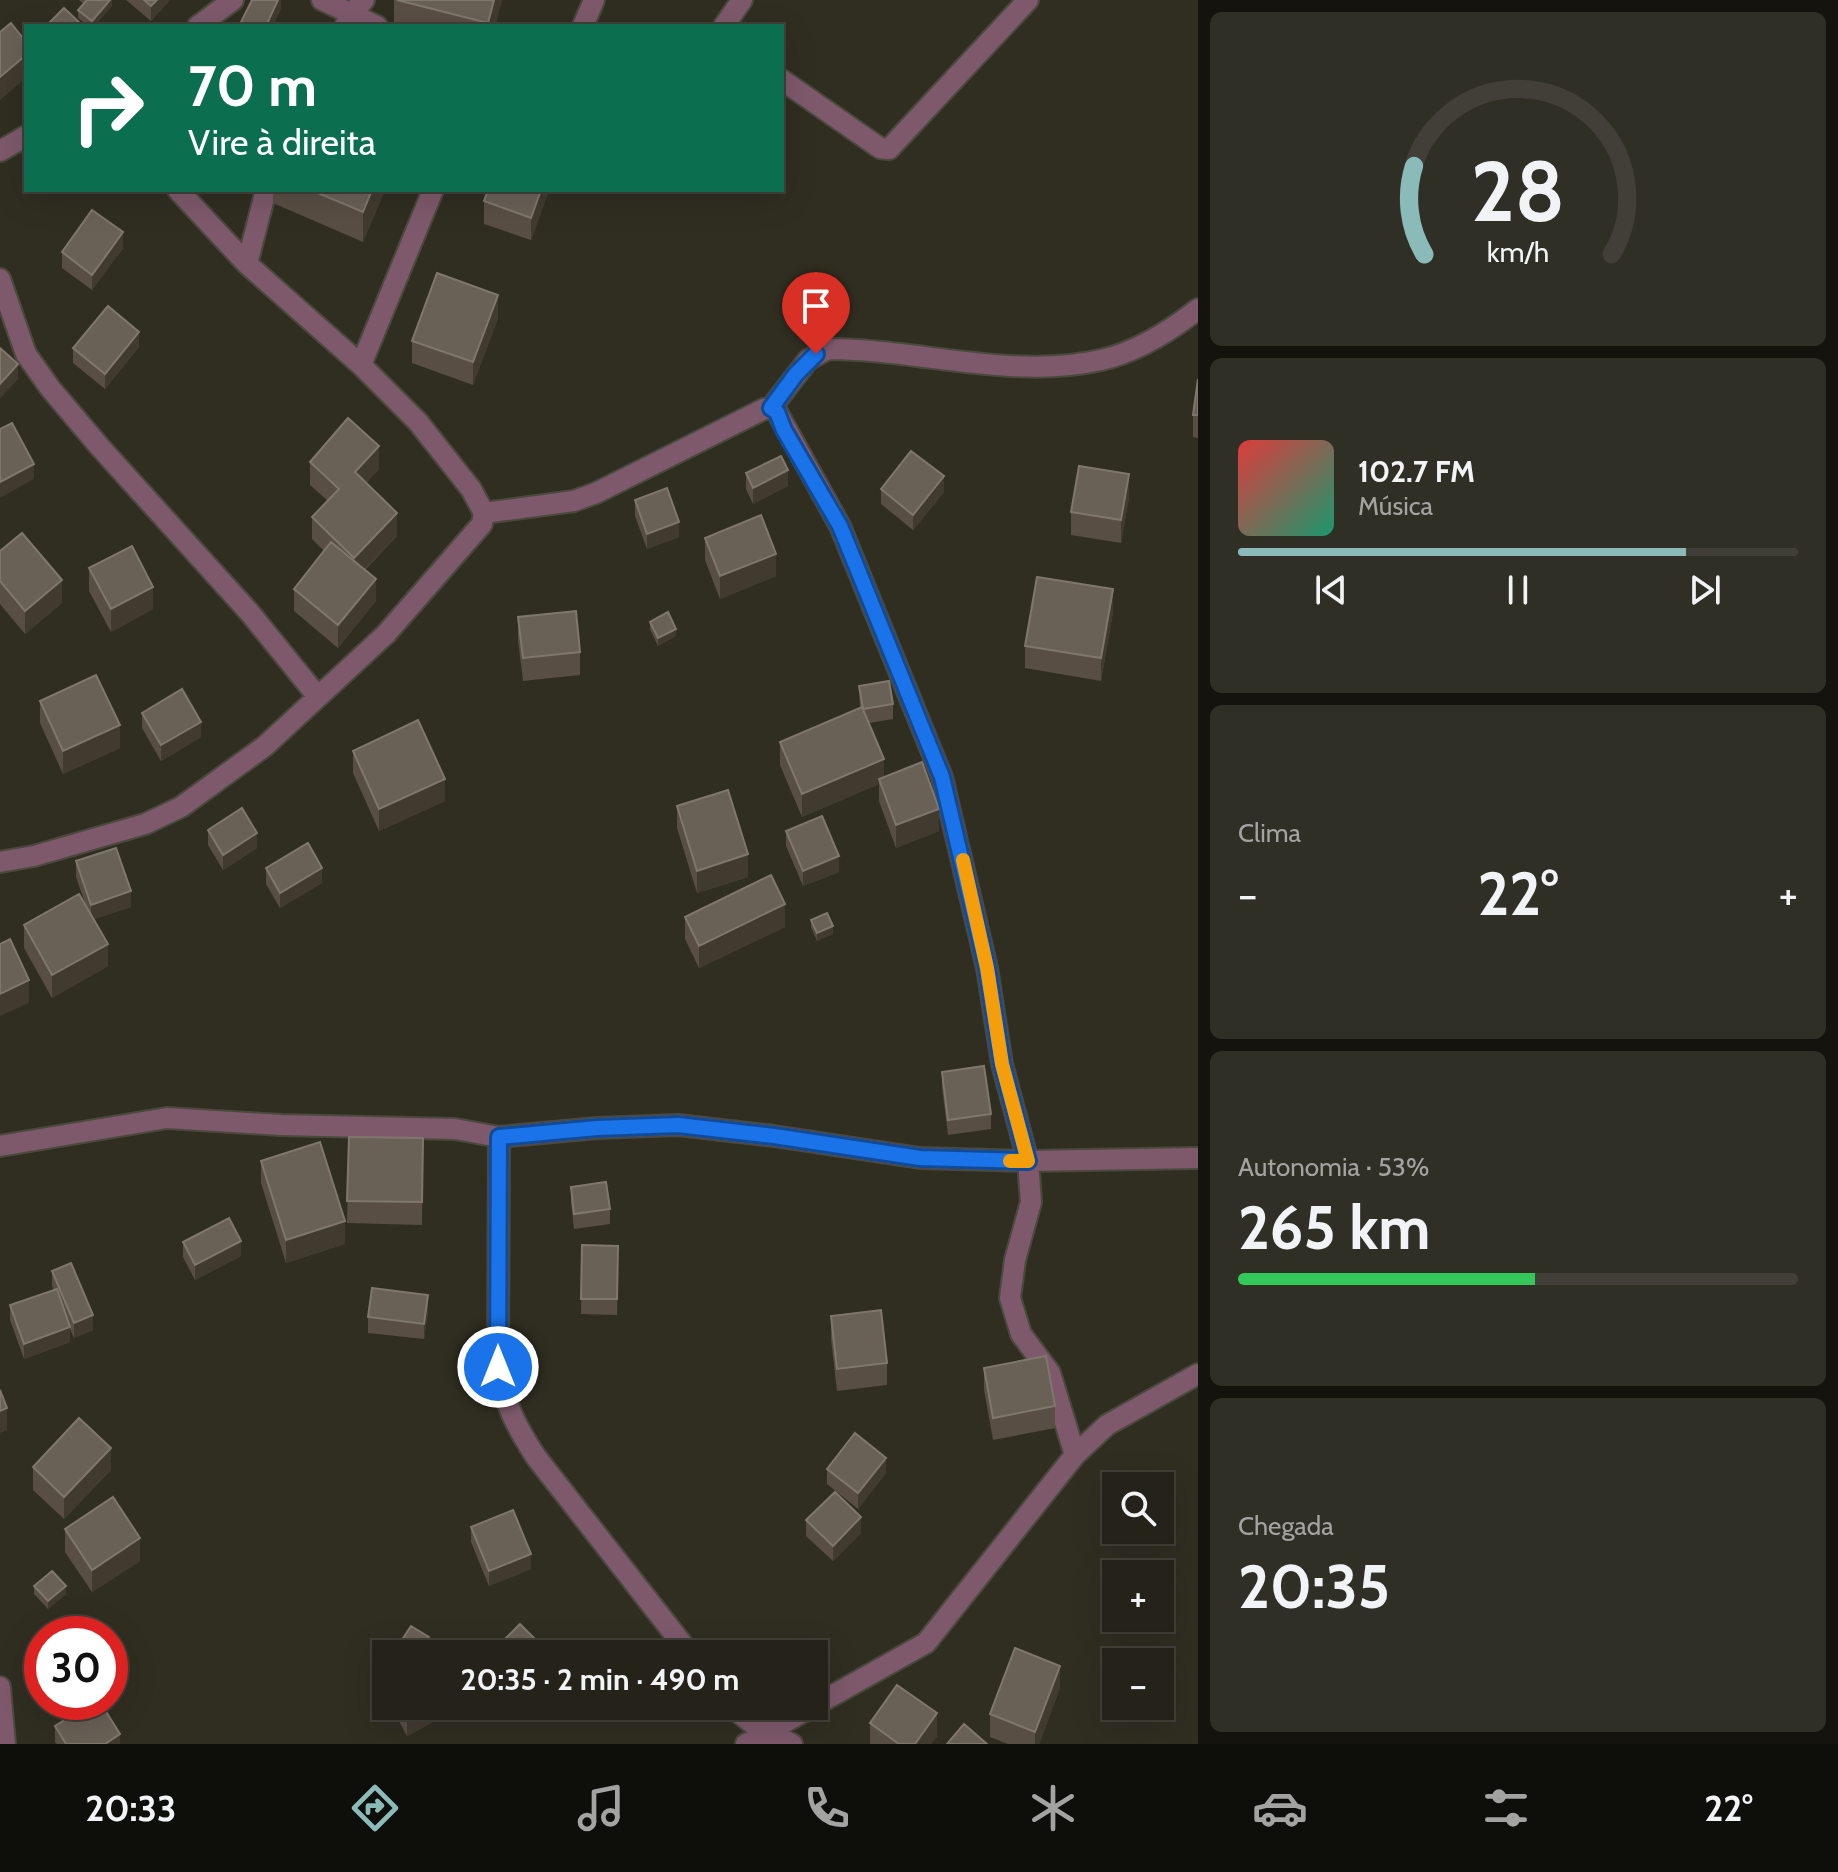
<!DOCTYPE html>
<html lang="pt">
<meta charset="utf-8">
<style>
body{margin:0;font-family:Cabin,sans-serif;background:#302f26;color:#f1f3f6;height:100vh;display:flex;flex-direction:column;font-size:30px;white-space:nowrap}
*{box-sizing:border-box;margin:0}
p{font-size:26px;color:#a3a4a2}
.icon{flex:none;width:44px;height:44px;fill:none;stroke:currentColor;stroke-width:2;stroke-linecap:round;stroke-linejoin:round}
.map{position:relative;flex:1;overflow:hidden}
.panel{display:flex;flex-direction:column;gap:12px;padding:12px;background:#14130e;width:640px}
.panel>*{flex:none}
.top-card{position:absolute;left:24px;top:24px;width:760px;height:168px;border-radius:0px;box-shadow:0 8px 32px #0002,0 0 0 2px #413f38;background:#0b6e4f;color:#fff;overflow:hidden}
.fabs{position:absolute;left:1102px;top:1472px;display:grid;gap:16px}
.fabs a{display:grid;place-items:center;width:72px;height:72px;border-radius:0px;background:#242219;box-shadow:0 8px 32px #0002,0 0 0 2px #413f38;font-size:40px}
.speed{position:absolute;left:24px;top:1616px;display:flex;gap:16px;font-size:40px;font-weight:700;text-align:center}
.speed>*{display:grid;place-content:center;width:104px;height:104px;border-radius:50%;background:#242219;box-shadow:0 8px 32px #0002,0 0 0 2px #413f38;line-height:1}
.speed .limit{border:12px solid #d22;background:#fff;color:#111}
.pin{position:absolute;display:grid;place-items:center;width:68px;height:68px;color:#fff;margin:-82px -34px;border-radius:50% 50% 50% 0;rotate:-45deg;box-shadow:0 0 8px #0007}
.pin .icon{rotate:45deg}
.me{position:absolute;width:88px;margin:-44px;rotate:0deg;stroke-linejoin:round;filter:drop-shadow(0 0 6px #0008)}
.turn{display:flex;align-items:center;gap:28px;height:168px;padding:0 32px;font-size:36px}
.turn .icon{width:104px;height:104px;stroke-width:2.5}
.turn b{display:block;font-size:56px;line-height:68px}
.big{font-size:60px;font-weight:700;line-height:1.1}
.panel .card{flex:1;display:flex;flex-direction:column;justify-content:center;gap:12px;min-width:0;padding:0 28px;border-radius:12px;background:#302f26}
.panel .dial{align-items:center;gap:0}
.dial svg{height:208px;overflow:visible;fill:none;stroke:#413f38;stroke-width:7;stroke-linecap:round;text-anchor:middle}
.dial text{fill:#f1f3f6;stroke:none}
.song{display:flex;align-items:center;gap:24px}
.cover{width:96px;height:96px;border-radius:12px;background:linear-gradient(135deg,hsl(0 70% 55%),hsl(160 70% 35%))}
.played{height:8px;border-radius:4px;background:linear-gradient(90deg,#8bbbb9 80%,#413f38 80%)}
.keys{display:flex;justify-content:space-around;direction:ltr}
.heat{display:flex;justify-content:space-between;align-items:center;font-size:44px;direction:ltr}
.charge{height:12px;border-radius:6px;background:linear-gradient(90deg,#34c759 53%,#413f38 0)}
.trip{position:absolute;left:372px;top:1640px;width:456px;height:80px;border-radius:0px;background:#242219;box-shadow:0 8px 32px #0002,0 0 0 2px #413f38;font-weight:700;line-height:80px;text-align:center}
.menu{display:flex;height:128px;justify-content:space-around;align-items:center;background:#0e0e0a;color:#a3a4a2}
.menu .icon{width:56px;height:56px}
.menu .on{color:#8bbbb9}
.menu b{font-size:36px;color:#f1f3f6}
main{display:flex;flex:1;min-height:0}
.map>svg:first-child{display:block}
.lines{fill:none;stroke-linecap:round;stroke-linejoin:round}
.street-casing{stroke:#4b493d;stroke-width:24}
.street{stroke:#7d596b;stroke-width:20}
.wall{fill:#594e44}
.shaded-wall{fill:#413a2f}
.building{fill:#696056;stroke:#7f776d;stroke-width:2}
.route-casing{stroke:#114b97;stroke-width:20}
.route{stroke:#1a73e8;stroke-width:14}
.slow{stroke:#f59e0b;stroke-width:14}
</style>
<main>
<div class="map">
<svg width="1198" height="1744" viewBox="0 0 1198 1744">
<rect width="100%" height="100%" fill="#302e21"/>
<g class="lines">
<defs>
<path id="street" d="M322,0L377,26
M198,26L233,0
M345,26L350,15L364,0
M583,26L594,0
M724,26L742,0
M782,80L880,148L889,149L1028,0
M0,151L26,136
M178,190L247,264
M266,190L247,264L361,365
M0,279L26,354L50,388L99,446L250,613L318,697
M771,408L808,360L828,349C918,349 1013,380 1101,360C1136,352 1170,331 1198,309
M484,513L574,501L596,493L764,409L771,408L777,412L840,526L942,777L987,968L1002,1064L1028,1161L1031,1202L1015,1260L1010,1298L1021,1334L1050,1373L1075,1455
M0,862L34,856L145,824L181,807L265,746L386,634L482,524L484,513L471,489L418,422L361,365L433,190
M499,1137L498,1367C506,1406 514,1423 536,1457L690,1654
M0,1146L167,1118L281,1125L455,1129L499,1137L597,1128L678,1125L774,1136L920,1158L1028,1161L1198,1158
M0,1687L5,1744
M731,1706L766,1735L779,1737L792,1744
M746,1744L926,1643L1075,1455L1107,1425L1198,1374"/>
</defs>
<use href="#street" class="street-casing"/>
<use href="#street" class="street"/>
</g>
<path class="wall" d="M79,0H112V6L94,26H88L78,18V10L84,4Z
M126,0H170L151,21Z
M394,0H502L495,26H394Z
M273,190H385L363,242L273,203Z
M549,190L531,240L484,224V201Z
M123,248L92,290L62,268V252Z
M498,318L473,385L412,363V341Z
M139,347L105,389L73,363V348Z
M1198,379V438L1193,437V415Z
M310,462L379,469L366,483L397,536L365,570L376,601L338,648L294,611V589L324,551L312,539V517L328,501L310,485Z
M746,473L788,486L753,504L746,489Z
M881,489L944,492L913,530L881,504Z
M1129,497L1121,543L1071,535V512Z
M635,500L679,537L647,549L635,516Z
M705,538L776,576L720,599L705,560Z
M0,551L62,603L25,634L0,604Z
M89,568L153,609L111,632L89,591Z
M1113,612L1101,681L1025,668V646Z
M518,617L580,652V675L523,681L518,640Z
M650,622L676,636L658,646L650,629Z
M859,686L893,704V719L869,723L884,777L939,831L896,848L879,801V784L802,817L780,765V742L860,708Z
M40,701L120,748L63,774L40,723Z
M142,713L201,737L161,761L142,728Z
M353,751L445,801L379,831L353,773Z
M677,806L748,877L697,893L677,828Z
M208,830L257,848L223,870L208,845Z
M786,831L839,872L803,886L786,846Z
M76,861L131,907L94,919L108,966L52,998L24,948V925L86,906L76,877Z
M266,868L322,883L280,908L266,884Z
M685,917L785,927L699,968L685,939Z
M811,920L833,934L817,941L811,927Z
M942,1072L991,1114V1129L948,1135L942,1087Z
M349,1137L423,1138L422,1225L347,1223Z
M261,1161L345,1244L286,1263L261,1183Z
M571,1187L610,1209V1224L574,1229L571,1202Z
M183,1242L241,1256L195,1280L183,1257Z
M582,1245L618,1246L617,1315L581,1314Z
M52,1271L93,1330L74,1338L70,1329V1342L24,1359L10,1320V1305L54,1290L52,1286Z
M428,1311L424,1339L368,1333V1317Z
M831,1316L887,1363V1385L837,1391L831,1339Z
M984,1368L1055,1406V1428L993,1440L984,1390Z
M33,1467L111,1470L64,1519L33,1490Z
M827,1469L886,1473L858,1509L827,1484Z
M806,1520L861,1533L833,1561L806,1536Z
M471,1527L531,1569L489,1586L471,1542Z
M65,1529L140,1561L92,1592L65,1552Z
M34,1586L66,1594L48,1609L34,1594Z
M400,1643L429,1645L424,1654H405L400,1651Z
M1060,1688L1039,1744H1008L990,1737V1714Z
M391,1706H444V1716L407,1736Z
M870,1723L937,1736L931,1744H870Z
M55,1726L120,1744H57L55,1742Z"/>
<path class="shaded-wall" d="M110,0H112V6L94,26H92V21Z
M157,0H170L151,21V6Z
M278,0H281V9L273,26H266Z
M494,0H502L495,26H488Z
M26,55V78L0,100V77Z
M372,190H385L363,242V212Z
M541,190H549L531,240V218Z
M123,232V248L92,290V275Z
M498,295V318L473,385V362Z
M139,332V347L105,389V374Z
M18,364V379L0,399V384Z
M379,446V469L355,495V472Z
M34,464V479L0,498V482Z
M788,470V486L753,504V488Z
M1129,474V497L1121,543V520Z
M944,476V492L913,530V515Z
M397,513V536L354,580V558Z
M679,522V537L647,549V534Z
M776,554V576L720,599V576Z
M376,579V601L338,648V625Z
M62,580V603L25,634V611Z
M153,587V609L111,632V609Z
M1113,589V612L1101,681V658Z
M676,629V636L658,646V638Z
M201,722V737L161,761V745Z
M120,725V748L63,774V751Z
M884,759V782L879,779V784L802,817V794Z
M445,779V801L379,831V809Z
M939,809V831L896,848V825Z
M257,833V848L223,870V855Z
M748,854V877L697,893V871Z
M839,856V872L803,886V871Z
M322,868V883L280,908V893Z
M131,891V907L91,920V905Z
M785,904V927L699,968V946Z
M833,926V934L817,941V933Z
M108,944V966L52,998V975Z
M29,980V1003L0,1016V994Z
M345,1221V1244L286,1263V1240Z
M241,1241V1256L195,1280V1265Z
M428,1295V1311L424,1339V1324Z
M93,1315V1330L74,1338V1323Z
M70,1327V1342L24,1359V1344Z
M7,1408V1430L0,1433V1411Z
M111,1448V1470L64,1519V1497Z
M886,1458V1473L858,1509V1493Z
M861,1517V1533L833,1561V1546Z
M140,1538V1561L92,1592V1570Z
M531,1554V1569L489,1586V1571Z
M66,1586V1594L48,1609V1601Z
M429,1637V1645L424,1654H419Z
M1060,1666V1688L1039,1744H1035V1732Z
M434,1706H444V1716L407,1736V1721Z
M937,1713V1736L931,1744H915Z
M120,1734V1744H105Z"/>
<path class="building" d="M87,0H110L92,21L78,10Z
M144,0H157L151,6Z
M252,0H278L266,26H239Z
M397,0H494L488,23Z
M64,8L83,26H46Z
M11,23L26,42V55L0,77V32Z
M311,190H372L363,212Z
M488,190H541L531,218L484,201Z
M92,210L123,232L92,275L62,252Z
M437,273L498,295L473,362L412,341Z
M108,306L139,332L105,374L73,348Z
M0,348L18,364L0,384Z
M1198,379V415H1193Z
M348,418L379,446L355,472L397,513L354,558L312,517L339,489L310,462Z
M12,423L34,464L0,482V429Z
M911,451L944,476L913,515L881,489Z
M781,456L788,470L753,488L746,473Z
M1079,466L1129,474L1121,520L1071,512Z
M667,488L679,522L647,534L635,500Z
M761,515L776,554L720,576L705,538Z
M22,533L62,580L25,611L0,581V551Z
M331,542L376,579L338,625L294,589Z
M132,546L153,587L111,609L89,568Z
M1037,577L1113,589L1101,658L1025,646Z
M576,611L580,652L523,658L518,617Z
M668,612L676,629L658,638L650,622Z
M96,675L120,725L63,751L40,701Z
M889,681L893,704L863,709L859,686Z
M182,689L201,722L161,745L142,713Z
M862,707L884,759L802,794L780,742Z
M418,720L445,779L379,809L353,751Z
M922,762L939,809L896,825L879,779Z
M728,790L748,854L697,871L677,806Z
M242,808L257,833L223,855L208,830Z
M822,816L839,856L803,871L786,831Z
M308,843L322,868L280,893L266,868Z
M116,848L131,891L91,905L76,861Z
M771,875L785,904L699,946L685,917Z
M79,894L108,944L52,975L24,925Z
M827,913L833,926L817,933L811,920Z
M10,939L29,980L0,994V944Z
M984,1066L991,1114L948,1120L942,1072Z
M349,1137L423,1138L422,1202L347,1201Z
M320,1142L345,1221L286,1240L261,1161Z
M606,1182L610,1209L574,1214L571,1187Z
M229,1218L241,1241L195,1265L183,1242Z
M582,1245L618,1246L617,1299H581Z
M71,1263L93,1315L74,1323L52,1271Z
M372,1288L428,1295L424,1324L368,1317Z
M57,1289L70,1327L24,1344L10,1305Z
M881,1310L887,1363L837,1369L831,1316Z
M1046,1356L1055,1406L993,1418L984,1368Z
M0,1390L7,1408L0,1411Z
M79,1418L111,1448L64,1497L33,1467Z
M855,1433L886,1458L858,1493L827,1469Z
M835,1492L861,1517L833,1546L806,1520Z
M113,1497L140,1538L92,1570L65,1529Z
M513,1510L531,1554L489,1571L471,1527Z
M52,1571L66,1586L48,1601L34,1586Z
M520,1624L550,1654H490Z
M411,1626L429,1637L419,1654L400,1643Z
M1015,1648L1060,1666L1035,1732L990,1714Z
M897,1685L937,1713L915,1744H899L870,1723Z
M93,1702H100L120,1734L105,1744H66L55,1726Z
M399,1706H434L407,1721Z
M964,1724L987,1744H947Z"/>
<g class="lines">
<defs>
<path id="route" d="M498,1367L499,1137L597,1128L678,1125L774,1136L920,1158L1028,1161L1002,1064L987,968L942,777L840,526L784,430L777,412L771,408L796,374L816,354"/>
</defs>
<use href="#route" class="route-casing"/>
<use href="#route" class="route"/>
<path class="slow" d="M963,860L987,968L1002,1064L1028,1161H1010"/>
</g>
</svg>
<div class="fabs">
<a><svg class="icon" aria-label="search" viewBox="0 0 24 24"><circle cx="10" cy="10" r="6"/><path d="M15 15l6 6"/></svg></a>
<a>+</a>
<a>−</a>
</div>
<div class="speed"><div class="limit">30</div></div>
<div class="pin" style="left:816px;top:354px;background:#d93025"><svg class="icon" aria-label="arrive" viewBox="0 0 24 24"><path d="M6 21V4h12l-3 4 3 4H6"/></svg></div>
<svg class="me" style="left:498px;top:1367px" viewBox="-20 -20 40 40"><circle r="17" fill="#1a73e8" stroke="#fff" stroke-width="3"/><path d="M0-11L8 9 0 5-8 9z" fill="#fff"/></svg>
<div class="trip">20:35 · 2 min · 490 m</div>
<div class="top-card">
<div class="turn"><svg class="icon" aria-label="right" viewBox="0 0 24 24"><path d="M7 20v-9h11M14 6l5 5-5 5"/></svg><div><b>70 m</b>Vire à direita</div></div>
</div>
</div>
<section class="panel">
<div class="card dial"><svg viewBox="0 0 100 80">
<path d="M14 69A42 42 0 1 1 86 69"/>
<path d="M14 69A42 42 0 0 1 10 35" stroke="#8bbbb9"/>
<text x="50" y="56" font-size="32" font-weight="700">28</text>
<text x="50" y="72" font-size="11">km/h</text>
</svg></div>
<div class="card">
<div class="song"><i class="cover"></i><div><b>102.7 FM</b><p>Música</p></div></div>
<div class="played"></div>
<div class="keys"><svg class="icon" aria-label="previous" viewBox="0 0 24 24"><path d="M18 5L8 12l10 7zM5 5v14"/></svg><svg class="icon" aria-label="pause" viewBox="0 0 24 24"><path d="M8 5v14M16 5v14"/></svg><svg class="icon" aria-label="next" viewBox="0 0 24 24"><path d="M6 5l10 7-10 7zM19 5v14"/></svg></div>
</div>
<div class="card"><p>Clima</p>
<div class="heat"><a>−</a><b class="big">22°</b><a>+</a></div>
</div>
<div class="card"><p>Autonomia · 53%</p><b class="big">265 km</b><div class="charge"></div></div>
<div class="card"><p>Chegada</p><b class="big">20:35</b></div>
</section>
</main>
<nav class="menu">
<b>20:33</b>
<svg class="icon on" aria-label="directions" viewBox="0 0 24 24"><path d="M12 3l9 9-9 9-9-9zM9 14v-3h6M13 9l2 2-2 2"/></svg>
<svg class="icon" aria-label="music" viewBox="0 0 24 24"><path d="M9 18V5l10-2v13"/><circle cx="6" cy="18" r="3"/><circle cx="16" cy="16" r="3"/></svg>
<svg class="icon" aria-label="phone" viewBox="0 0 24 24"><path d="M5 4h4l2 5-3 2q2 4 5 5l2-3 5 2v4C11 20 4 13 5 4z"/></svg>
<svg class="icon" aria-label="climate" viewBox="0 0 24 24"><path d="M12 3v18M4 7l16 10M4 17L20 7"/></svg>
<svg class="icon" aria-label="car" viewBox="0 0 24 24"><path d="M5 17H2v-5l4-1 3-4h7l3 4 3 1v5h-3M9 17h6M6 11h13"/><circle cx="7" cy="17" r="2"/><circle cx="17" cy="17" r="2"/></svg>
<svg class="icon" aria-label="filters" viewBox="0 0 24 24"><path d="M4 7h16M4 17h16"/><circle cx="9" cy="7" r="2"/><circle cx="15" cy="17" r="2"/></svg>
<b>22°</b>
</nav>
